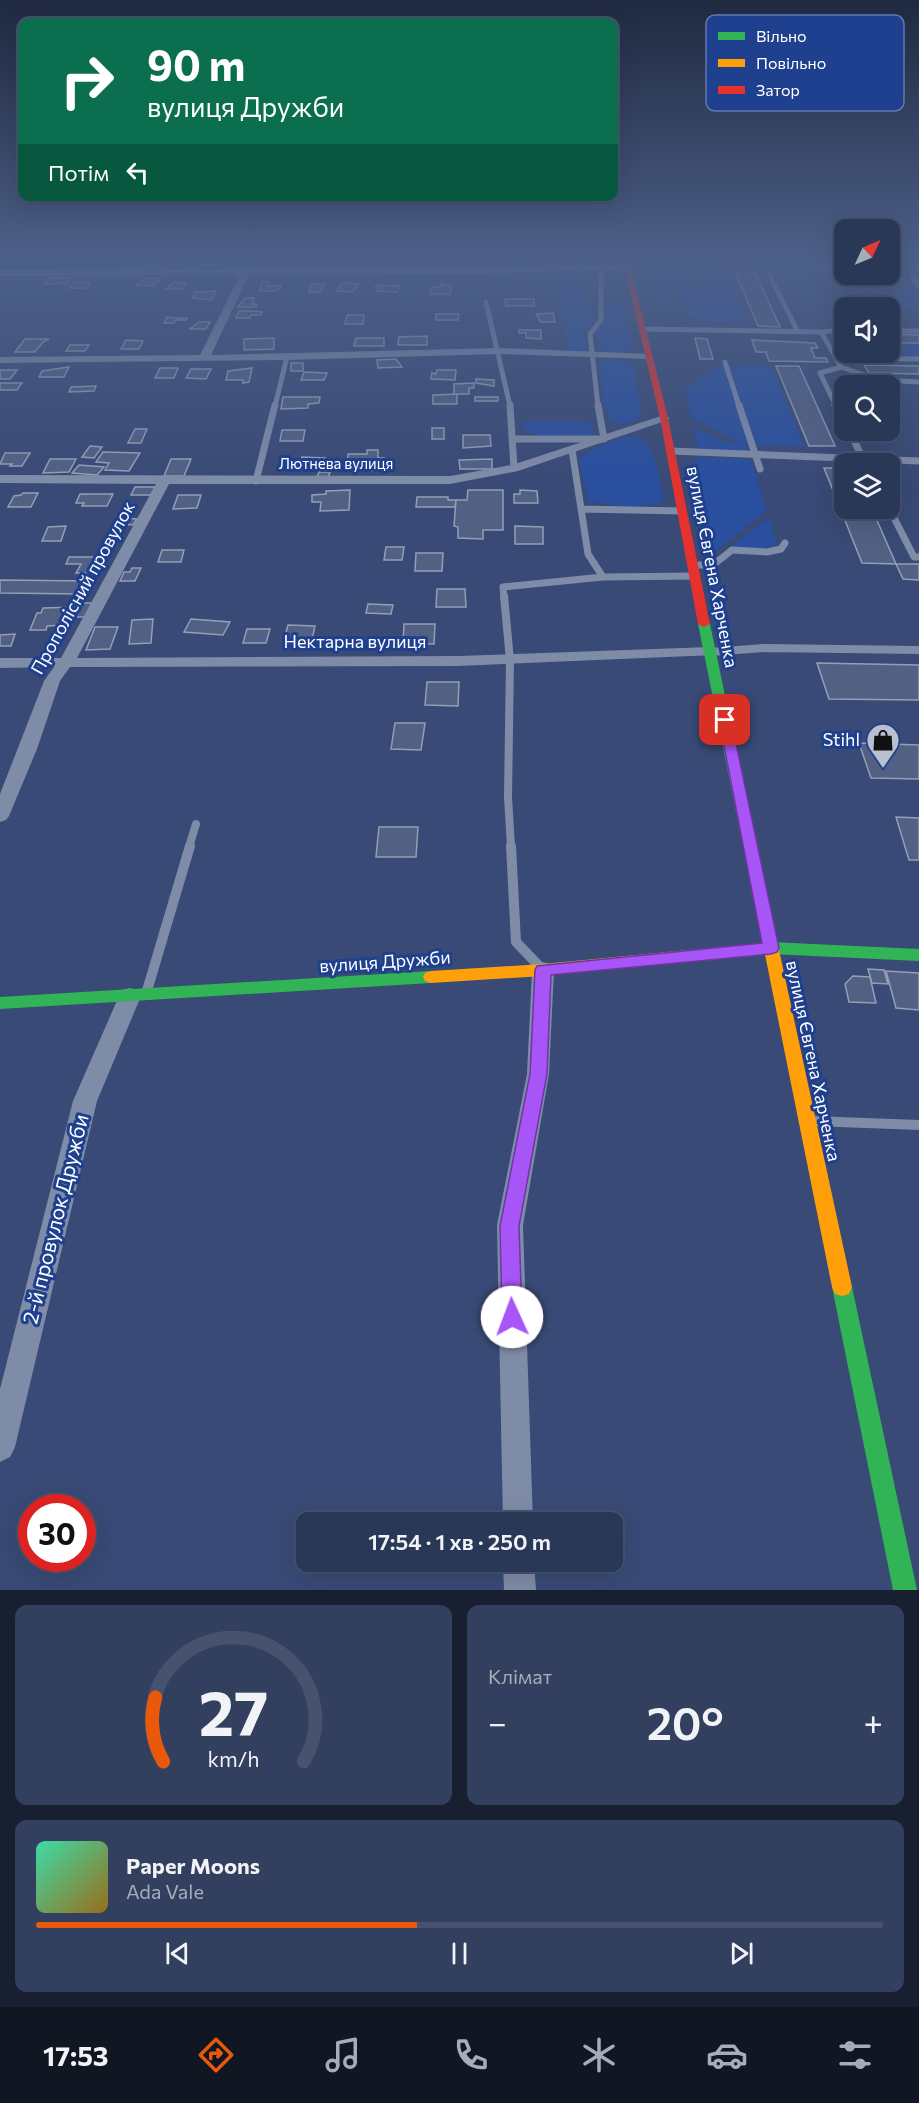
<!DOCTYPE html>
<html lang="uk">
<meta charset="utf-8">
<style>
body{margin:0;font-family:Commissioner,sans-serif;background:#323f5e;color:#f1f3f6;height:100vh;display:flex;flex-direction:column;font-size:22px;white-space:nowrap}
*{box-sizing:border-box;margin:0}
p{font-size:20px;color:#a5acba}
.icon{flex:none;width:33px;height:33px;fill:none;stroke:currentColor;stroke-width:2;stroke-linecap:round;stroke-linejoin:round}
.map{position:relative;height:1590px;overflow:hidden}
.side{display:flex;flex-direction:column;gap:15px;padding:15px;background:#171f30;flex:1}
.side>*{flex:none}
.guide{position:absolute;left:18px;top:18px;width:600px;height:183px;border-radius:12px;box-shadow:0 6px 24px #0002,0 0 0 2px #46526e;background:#0b6e4f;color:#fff;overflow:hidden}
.needle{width:39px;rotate:46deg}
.fabs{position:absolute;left:834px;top:219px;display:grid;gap:12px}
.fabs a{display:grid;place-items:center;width:66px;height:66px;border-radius:12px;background:#2a3858;box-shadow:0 6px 24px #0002,0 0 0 2px #46526e;font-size:30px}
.speed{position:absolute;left:18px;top:1494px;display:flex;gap:12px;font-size:30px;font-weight:700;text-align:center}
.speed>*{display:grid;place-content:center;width:78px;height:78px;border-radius:50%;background:#2a3858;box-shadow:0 6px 24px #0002,0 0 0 2px #46526e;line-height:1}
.speed .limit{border:9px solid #d22;background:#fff;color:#111}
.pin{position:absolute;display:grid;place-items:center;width:51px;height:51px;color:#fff;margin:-26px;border-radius:12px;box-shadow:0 3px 9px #0006}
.me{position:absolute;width:66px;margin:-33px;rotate:358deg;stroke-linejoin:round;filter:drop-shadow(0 0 4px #0008)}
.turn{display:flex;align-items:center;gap:21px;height:126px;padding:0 30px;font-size:27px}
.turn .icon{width:78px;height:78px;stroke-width:2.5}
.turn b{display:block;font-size:42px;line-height:51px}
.then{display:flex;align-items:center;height:57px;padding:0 30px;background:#0003;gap:12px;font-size:22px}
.big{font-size:45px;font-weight:600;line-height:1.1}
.side .card{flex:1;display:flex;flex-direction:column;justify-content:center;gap:9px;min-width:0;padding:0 21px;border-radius:12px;background:#323f5e}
.side .dial{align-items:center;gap:0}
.dial svg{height:156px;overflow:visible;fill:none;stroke:#46526e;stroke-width:7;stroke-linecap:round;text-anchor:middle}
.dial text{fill:#f1f3f6;stroke:none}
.song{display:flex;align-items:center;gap:18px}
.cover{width:72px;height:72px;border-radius:9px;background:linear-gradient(135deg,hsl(160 70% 55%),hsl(40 70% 35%))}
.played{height:6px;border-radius:3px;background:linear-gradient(90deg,#ea580c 45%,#46526e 45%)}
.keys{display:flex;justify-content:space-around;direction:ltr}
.heat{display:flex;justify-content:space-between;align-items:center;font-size:33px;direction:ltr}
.side .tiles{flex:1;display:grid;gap:15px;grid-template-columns:1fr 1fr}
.card:last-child{grid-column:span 2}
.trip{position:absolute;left:296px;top:1512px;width:327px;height:60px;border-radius:12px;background:#2a3858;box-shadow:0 6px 24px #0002,0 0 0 2px #46526e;font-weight:600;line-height:60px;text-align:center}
.tabs{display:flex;height:96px;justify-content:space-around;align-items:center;background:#111623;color:#a5acba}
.tabs .icon{width:42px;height:42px}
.tabs .active{color:#ea580c}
.tabs b{font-size:27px;color:#f1f3f6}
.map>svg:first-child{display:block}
.green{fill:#2a4f9f}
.building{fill:#526083;stroke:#949fb7;stroke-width:1.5}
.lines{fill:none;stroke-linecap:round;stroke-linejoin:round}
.lane-far3{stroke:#7f8ca8;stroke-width:5}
.lane-far2{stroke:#7f8ca8;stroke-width:7}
.lane-far1{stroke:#7f8ca8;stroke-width:8}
.lane{stroke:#7f8ca8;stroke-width:10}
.street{fill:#7f8ca8;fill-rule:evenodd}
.fast{fill:#30b455;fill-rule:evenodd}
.slow{fill:#ff9f0a;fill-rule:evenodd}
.jam{fill:#e5322d;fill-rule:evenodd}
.route{fill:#a855f7;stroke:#6d37a1;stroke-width:1.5}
.labels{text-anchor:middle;stroke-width:6;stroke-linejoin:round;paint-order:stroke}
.far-street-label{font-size:15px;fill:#fff;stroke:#1f408e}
.street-label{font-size:18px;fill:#fff;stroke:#1f408e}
.poi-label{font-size:18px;fill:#fff;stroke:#1f408e;text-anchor:end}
.near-street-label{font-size:21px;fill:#fff;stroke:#1f408e}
.key{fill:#1f408e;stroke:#6279b0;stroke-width:1.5}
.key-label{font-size:16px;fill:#fff}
</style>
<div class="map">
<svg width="919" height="1590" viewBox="0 0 919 1590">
<rect width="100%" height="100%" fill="#384a75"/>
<path class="green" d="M771,258H800L808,271H778Z
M711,271L728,272L748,322H711L687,314L679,286L669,285L666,276L671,275L692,286H715Z
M648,273L662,276L674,310L659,304Z
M574,274L586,289L594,320L583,335L589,343C585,353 577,352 568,352L556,275Z
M884,293H914L919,299V308H894Z
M605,297L624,306L632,347L629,352L604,351L598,348L597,329L606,319Z
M844,343V352H890V344H919V358L852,357L836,351L837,346Z
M608,359H618L633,365L642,415C634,424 622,425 611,421L603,404L600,363Z
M720,365L772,366L804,446L745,445L747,450L743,453L699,451L693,426L725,442L741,444L691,417L685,390Z
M521,421H589L595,434C575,440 544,439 525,431Z
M634,436C659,445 658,478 663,501C641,511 611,505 588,501L579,459C593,449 617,437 634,436Z
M698,457L745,459L752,462L767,511L713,553L694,460Z
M769,518L777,545L761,549H728Z"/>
<path class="building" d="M149,258H163L155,267H143L146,263H133L136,260H147Z
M191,258L189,262L183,264H167L168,262H163L165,259Z
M284,258H303L301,263H281Z
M349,258L372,259L371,264H348Z
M381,258H396V264H380Z
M413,258H436V261H432V264H413Z
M439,258H463V262L440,263Z
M497,258H516L518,263H499Z
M801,258H822L824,265H827L831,270L809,271Z
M205,259H222L218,265H200Z
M530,259H548L549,264H530Z
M239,260H261L258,268H241L242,266H237Z
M735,272H755L780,327L758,326Z
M49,278H70L67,283L45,284Z
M147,278H161L153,286L136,285Z
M73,282H90L87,288H70Z
M174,282L187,283L183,289H166Z
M262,282H269L267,286H281L280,289L274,291H260Z
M342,283L358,284L353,292L337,291Z
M311,284H324L321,292H309Z
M441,284L452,286L450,294H430L432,287H441Z
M377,285L400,286L397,292L377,291L379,288H375Z
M216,291L211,300L192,298L196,292Z
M854,296H864L869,303H880L883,308H862Z
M245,298H254L252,304H257L256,307H238Z
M505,299H534V306H506Z
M239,311H251L262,312L261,315H251L250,318H236Z
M553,313L555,322H541L536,314Z
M436,314H459L458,320H436Z
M347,315H364L363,324H345Z
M167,317L176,318H187L186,320H176L174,323H164Z
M199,322H210L206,329H190Z
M519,330H541V339L526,338V333H519Z
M890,334L919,335V343H890Z
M427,336V345H398L399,337Z
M274,338V349L244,350V339Z
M356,338H384V346H354Z
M695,338L707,339L713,359H700Z
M25,339H49L43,342L35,352H15Z
M126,340L143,341L139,349H121Z
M752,340L815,343L818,348H811L815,358H826L828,362L769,361L766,352H756Z
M70,345H89L85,351H66Z
M396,359L402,367L378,368L377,360Z
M291,363H303V371H291Z
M864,365L919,366V374L869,373Z
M776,366H799L835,446H809Z
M69,367L64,377H39L42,371Z
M160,368H178L174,378H155Z
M252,368L249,382L243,383V380H226L228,371Z
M191,369H211L206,379L186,378Z
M0,370H17L10,379H0Z
M437,370H456L455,380L431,379L432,373L436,374Z
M304,372L327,373L324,380H301Z
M476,379L494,380V386L476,383Z
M0,383H22L17,390H0Z
M474,383V388H469V394H454V384Z
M96,386L94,391L69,392L71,387Z
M457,394V404H433V395Z
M283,397H320L319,403L308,404V408L281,409Z
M475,397H498V401H475Z
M432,428H444V439H432Z
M135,429H147L141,443H128Z
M282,430H305L303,441H280Z
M463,435H490L491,446L463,448Z
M90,446L102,447L94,458L82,457Z
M367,450H378V458H384V463H376V471H367V466H347L348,454H367Z
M103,452L140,453L129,471L105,470L109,463L96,462Z
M5,453H30L22,466H10L12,464H0Z
M302,457L325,458L320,472H330L328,478L317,477L320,470L298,469Z
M50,459H76L69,472L43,473Z
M171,459H191L184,476H164Z
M492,459V469H460L459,460Z
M79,465L104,467L97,475L72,473Z
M824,468H843L844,508L872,509L896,564L862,563Z
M135,487H155L151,495H131Z
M350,490L349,510L320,511L321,502H312V495L326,494V491Z
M468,490H503V530H483V539L458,538V527L454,526L456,500H467Z
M520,490L537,491L538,503H514V494H520Z
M23,493H38L31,507H8L14,496L21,495Z
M80,494H113L107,506H82L84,503H76Z
M178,495H201L197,508L173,509Z
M417,497H448V500H456L455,507H416Z
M121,518L137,519L133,525L117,524Z
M66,526L61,541H42L48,527Z
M515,526L543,527V544H515Z
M386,547H404L402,560H384Z
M162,550H184L181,562H158Z
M416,553H443L442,571H415Z
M69,557H95L88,573H76L81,564H66Z
M896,564H919V580L903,579Z
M132,568H141L135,581H120L124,572H130Z
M0,580L88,581L81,594L0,593Z
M437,589H465L466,607H436Z
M80,603H92L85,617H73Z
M368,604L393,605L391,614L366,613Z
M74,607L67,625L47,626L46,630H30L37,613H41L43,608Z
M153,619L151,643L129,644L132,620Z
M191,619L230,622L223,635L184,632Z
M404,624H435L434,644L403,643Z
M288,625L315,626L311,644L283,643Z
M95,627H118L110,649L86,650Z
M247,629H270L266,643H243Z
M15,634L11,646H0V635Z
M817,663L919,665V700L829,699Z
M427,682H459L458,706L425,705Z
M395,723H425L421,750L391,749Z
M859,743L919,745V779L871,778Z
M896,817L919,818V860H909Z
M379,827H418L416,857H376Z
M868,969L884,970L888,984L872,983Z
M886,971L919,973V1010L896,1008Z
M853,976L870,977L876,1003L849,1002L845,984Z"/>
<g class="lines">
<path class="lane-far3" d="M575,258L578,270
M838,258L844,267
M910,258L919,269
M768,272L798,332
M849,274L853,281
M919,277H912L919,287
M486,302L510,406
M642,329L821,332L836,358L919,359
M890,331H919
M821,332L844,330
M836,358L841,367L820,373L836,406
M725,362L739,406
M841,367L879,380L919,382
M275,406L287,357
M598,406L590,334L601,320V270"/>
<path class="lane-far2" d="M510,405L514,468
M739,405L760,469
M835,405L844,422
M849,430L865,463
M515,439H604L598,405
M572,450L588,554L603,577L696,576
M671,451L919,461
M256,481L275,405
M889,508L914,557H919
M581,509L683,511
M694,565H713L732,550L767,552L781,549L785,543
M504,598L503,587L603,577"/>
<path class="lane-far1" d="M504,596L510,660L508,797L511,847
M710,652L764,648L919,650
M189,847L196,824"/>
<path class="lane" d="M511,846L516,942L541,968
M146,994L190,846
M813,1121L919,1125"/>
<path class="street" d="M629,264L632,265V269L476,274L249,275L211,355L499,348L652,354V358L648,359L499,354L287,360L0,363V357L200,355L240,275L0,276V270L476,268Z
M664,415L670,418L668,420L518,471L450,484H169L77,658L458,656L710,647L715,649L718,652L715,655L458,666L70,667L60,681L37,749L9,816L6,820L0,822V794L44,681L54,667L0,668V658H61L156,484L0,483V475L450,476L512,465Z
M543,962L550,964L554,970L549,1074L523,1225L533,1522H503L497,1225L527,1074L532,970L536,964Z
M130,988L138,990L141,996L97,1101L15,1447L10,1457L0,1462V1389L73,1101L119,996L122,990Z
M503,1562H534L536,1590H504Z"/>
<path class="fast" d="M704,621L710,624L766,890L764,894H754L752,890L698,624Z
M771,942L919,949V961L771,954L688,962L682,960L680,956L682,952L688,950Z
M431,971L437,973L439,977L437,981L431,983L0,1009V997Z
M842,1278L849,1280L852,1287L917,1590H893L832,1287L835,1280Z"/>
<path class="slow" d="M759,885L764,886L766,890L852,1287L849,1294L842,1296L835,1294L832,1287L752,890L754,886Z
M688,950L694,952L696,956L694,960L688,962L543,976L431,983L425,981L423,977L425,973L431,971L543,964Z"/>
<path class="jam" d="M622,258H628L668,418L710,624L704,627L698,624L660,418Z"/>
</g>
<linearGradient id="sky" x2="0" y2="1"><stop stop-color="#1f2940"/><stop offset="0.54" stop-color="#4d6089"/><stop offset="1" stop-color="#4d6089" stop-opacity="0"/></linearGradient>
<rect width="919" height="480" fill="url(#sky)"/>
<path class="route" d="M725,716L731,720L779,948L777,952L771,954L551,975L547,1074L519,1226L522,1317L519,1324L512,1327L505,1324L502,1317L500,1226L530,1074L535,970L537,966L762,943L719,720Z"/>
<defs>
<symbol id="shop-pin" viewBox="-11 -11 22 30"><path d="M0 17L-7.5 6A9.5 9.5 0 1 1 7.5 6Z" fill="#b9c0cf" stroke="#1f408e"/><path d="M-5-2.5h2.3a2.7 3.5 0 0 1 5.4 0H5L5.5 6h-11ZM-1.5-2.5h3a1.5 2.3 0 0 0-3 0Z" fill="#111"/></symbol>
</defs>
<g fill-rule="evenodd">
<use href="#shop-pin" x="864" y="721" width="38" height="52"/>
</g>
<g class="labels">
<g class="far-street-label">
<text x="336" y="469">Лютнева вулиця</text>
</g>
<g class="street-label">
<text transform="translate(712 567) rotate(79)" y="6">вулиця Євгена Харченка</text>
<text transform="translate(83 588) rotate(-61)" y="6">Прополісний провулок</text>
<text x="355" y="648">Нектарна вулиця</text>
<text transform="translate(385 962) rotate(-4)" y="6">вулиця Дружби</text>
<text transform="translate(813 1061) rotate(78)" y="6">вулиця Євгена Харченка</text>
</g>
<g class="poi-label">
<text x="860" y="746">Stihl</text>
</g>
<g class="near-street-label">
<text transform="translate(56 1219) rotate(-76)" y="7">2-й провулок Дружби</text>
</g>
</g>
<rect x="706" y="15" width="198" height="96" rx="9" class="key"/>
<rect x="718" y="32" width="27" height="8" fill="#30b455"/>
<rect x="718" y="59" width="27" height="8" fill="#ff9f0a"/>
<rect x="718" y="86" width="27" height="8" fill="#e5322d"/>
<g class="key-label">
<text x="756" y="42">Вільно</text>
<text x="756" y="69">Повільно</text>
<text x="756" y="96">Затор</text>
</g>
</svg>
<div class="fabs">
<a><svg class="needle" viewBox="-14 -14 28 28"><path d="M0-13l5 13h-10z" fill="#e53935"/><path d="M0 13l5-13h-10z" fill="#a5acba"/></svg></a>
<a><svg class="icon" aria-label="sound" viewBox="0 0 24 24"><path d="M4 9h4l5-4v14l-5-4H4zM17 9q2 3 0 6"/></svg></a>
<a><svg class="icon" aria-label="search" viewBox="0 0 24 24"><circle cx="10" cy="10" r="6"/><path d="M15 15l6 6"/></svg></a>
<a><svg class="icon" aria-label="layers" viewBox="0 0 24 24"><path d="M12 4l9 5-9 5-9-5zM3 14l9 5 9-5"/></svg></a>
</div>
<div class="speed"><div class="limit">30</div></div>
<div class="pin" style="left:725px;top:720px;background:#d93025"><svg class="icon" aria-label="arrive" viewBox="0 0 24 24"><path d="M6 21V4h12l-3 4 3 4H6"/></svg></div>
<svg class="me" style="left:512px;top:1317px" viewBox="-20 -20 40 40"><circle r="19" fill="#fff"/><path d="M0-13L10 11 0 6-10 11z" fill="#a855f7"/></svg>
<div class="trip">17:54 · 1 хв · 250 m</div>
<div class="guide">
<div class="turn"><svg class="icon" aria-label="right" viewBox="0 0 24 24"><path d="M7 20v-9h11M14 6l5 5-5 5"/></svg><div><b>90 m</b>вулиця Дружби</div></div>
<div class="then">Потім<svg class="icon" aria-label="left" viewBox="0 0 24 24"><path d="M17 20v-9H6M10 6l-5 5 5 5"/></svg></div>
</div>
</div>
<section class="side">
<div class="tiles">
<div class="card dial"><svg viewBox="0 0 100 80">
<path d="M14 69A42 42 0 1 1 86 69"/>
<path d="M14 69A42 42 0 0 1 10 36" stroke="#ea580c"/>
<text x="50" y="56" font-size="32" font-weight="700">27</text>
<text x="50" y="72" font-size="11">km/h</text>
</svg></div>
<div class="card"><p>Клімат</p>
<div class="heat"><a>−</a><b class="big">20°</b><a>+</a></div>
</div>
<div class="card">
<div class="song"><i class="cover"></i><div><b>Paper Moons</b><p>Ada Vale</p></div></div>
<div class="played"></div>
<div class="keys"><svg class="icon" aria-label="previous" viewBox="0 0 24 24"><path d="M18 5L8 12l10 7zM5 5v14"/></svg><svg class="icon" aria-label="pause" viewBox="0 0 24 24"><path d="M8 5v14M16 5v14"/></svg><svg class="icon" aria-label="next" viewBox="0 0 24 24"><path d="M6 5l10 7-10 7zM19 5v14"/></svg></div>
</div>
</div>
</section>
<nav class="tabs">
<b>17:53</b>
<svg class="icon active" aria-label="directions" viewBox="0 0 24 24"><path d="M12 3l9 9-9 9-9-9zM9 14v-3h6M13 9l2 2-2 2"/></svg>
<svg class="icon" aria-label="music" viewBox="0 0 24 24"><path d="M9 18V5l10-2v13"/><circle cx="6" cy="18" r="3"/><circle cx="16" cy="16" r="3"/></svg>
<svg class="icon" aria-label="phone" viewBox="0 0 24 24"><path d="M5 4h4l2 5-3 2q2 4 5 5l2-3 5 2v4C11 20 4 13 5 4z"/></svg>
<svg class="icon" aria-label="climate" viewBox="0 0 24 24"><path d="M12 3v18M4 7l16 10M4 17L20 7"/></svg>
<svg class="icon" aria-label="car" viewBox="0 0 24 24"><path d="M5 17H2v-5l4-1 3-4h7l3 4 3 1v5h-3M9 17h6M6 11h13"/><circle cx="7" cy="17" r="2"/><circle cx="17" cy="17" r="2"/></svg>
<svg class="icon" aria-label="filters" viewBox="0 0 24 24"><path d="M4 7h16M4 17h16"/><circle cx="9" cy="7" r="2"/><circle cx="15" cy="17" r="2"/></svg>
</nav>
